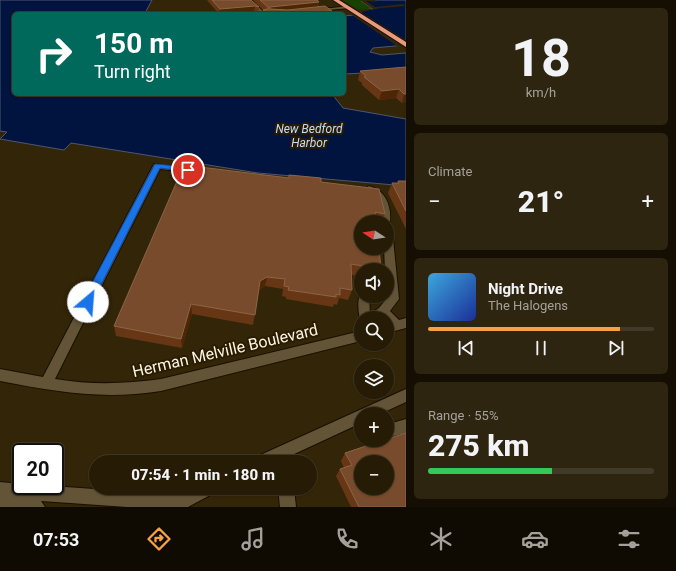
<!DOCTYPE html>
<meta charset="utf-8">
<style>
body{margin:0;font-family:Roboto,sans-serif;background:#2e2510;color:#f1f3f6;height:100vh;display:flex;flex-direction:column;font-size:15px;white-space:nowrap}
*{box-sizing:border-box;margin:0}
p{font-size:13px;color:#a4a19b}
.icon{flex:none;width:22px;height:22px;fill:none;stroke:currentColor;stroke-width:2;stroke-linecap:round;stroke-linejoin:round}
.map{position:relative;flex:1;overflow:hidden}
.side{display:flex;flex-direction:column;gap:8px;padding:8px;background:#150f03;width:270px}
.side>*{flex:none}
.guide{position:absolute;left:12px;top:12px;width:334px;height:84px;border-radius:6px;box-shadow:0 1px 3px #0004,0 0 0 1px #423a28;background:#00695c;color:#fff;overflow:hidden}
.needle{width:26px;rotate:282deg}
.buttons{position:absolute;left:354px;top:215px;display:grid;gap:8px}
.buttons a{display:grid;place-items:center;width:40px;height:40px;border-radius:50%;background:#261c06;box-shadow:0 1px 3px #0004,0 0 0 1px #423a28;font-size:20px}
.speed{position:absolute;left:12px;top:443px;display:flex;gap:8px;font-size:20px;font-weight:700;text-align:center}
.speed>*{display:grid;place-content:center;width:52px;height:52px;border-radius:50%;background:#261c06;box-shadow:0 1px 3px #0004,0 0 0 1px #423a28;line-height:1}
.speed .limit{border:2px solid #111;border-radius:6px;background:#fff;color:#111}
.pin{position:absolute;display:grid;place-items:center;width:34px;height:34px;color:#fff;margin:-17px;border:2px solid #fff;border-radius:50%;box-shadow:0 1px 4px #0007}
.me{position:absolute;width:44px;margin:-22px;rotate:27deg;stroke-linejoin:round;filter:drop-shadow(0 0 3px #0008)}
.turn{display:flex;align-items:center;gap:14px;height:84px;padding:0 16px;font-size:18px}
.turn .icon{width:52px;height:52px;stroke-width:2.5}
.turn b{display:block;font-size:28px;line-height:34px}
.big{font-size:30px;font-weight:800;line-height:1.1}
.side .widget{flex:1;display:flex;flex-direction:column;justify-content:center;gap:6px;min-width:0;padding:0 14px;border-radius:6px;background:#2e2510}
.side .dial{align-items:center;gap:0}
.dial b{font-size:52px;line-height:1}
.song{display:flex;align-items:center;gap:12px}
.cover{width:48px;height:48px;border-radius:6px;background:linear-gradient(135deg,hsl(200 70% 55%),hsl(230 70% 35%))}
.played{height:4px;border-radius:2px;background:linear-gradient(90deg,#f4a344 85%,#423a28 85%)}
.keys{display:flex;justify-content:space-around;direction:ltr}
.heat{display:flex;justify-content:space-between;align-items:center;font-size:22px;direction:ltr}
.charge{height:6px;border-radius:3px;background:linear-gradient(90deg,#34c759 55%,#423a28 0)}
.trip{position:absolute;left:89px;top:455px;width:228px;height:40px;border-radius:20px;background:#261c06;box-shadow:0 1px 3px #0004,0 0 0 1px #423a28;font-weight:800;line-height:40px;text-align:center}
.tabs{display:flex;height:64px;justify-content:space-around;align-items:center;background:#0f0b02;color:#a4a19b}
.tabs .icon{width:28px;height:28px}
.tabs .on{color:#f4a344}
.tabs b{font-size:18px;color:#f1f3f6}
main{display:flex;flex:1;min-height:0}
.map>svg:first-child{display:block}
.green{fill:#164400}
.water{fill:#00143f;stroke:#4c5770}
.pier{fill:#332608}
.lines{fill:none;stroke-linecap:round;stroke-linejoin:round}
.minor-casing{stroke:#190f00;stroke-width:2}
.highway-casing{stroke:#190f00;stroke-width:2}
.minor{fill:#635437;fill-rule:evenodd}
.highway{fill:#e89a81;fill-rule:evenodd}
.wall{fill:#673615}
.shaded-wall{fill:#4c2706}
.building{fill:#774b2b;stroke:#8c6548;fill-rule:evenodd}
.route{fill:#1a73e8;stroke:#114b97}
.labels{text-anchor:middle;stroke-width:4;stroke-linejoin:round;paint-order:stroke}
.far-water-label{font-size:12px;font-style:italic;fill:#c3dbfe;stroke:#291c00}
.near-street-label{font-size:16px;fill:#fcf4e3;stroke:#291c00}
</style>
<main>
<div class="map">
<svg width="406" height="507" viewBox="0 0 406 507">
<rect width="100%" height="100%" fill="#332608"/>
<path class="green" d="M343,0H362V1L374,9L359,10Z"/>
<path class="water" d="M0,0H152L145,13L146,14H14V94H332L343,108L406,119V186L258,173L71,143L64,150L0,139L7,132L0,131Z
M363,0H406V45L373,48L370,52L382,55L406,53V71L344,74V16L363,14L359,10L373,9L361,1Z"/>
<path class="pier" d="M360,0H376L375,1L378,2L366,1L375,7L403,4L405,6L381,8L361,12L406,40V47L400,48L349,13L358,12V9H373Z"/>
<g class="lines">
<defs>
<path id="minor" d="M247,0H251L266,14H261Z
M348,6L350,8L317,11L315,10Z
M154,164L196,169L200,171L196,173L160,169L55,379C91,385 125,384 161,379L361,331V341L161,391C103,400 57,392 0,381V369L43,377Z
M369,186C382,190 388,198 390,212C390,216 391,220 389,224L387,225V222H381L380,206L377,198L365,189Z
M387,225L392,228L399,299L390,311L399,320L406,318V328L387,333V318H361V321C358,315 357,298 361,293V296H369L370,314L379,308L387,298V270H385L384,248H387Z
M406,389V402L380,414H361V423L277,462H254L256,457Z
M406,419V433L394,436L389,434L387,429L389,424Z
M0,482L21,484V486H52L178,495L193,488H217L214,493L188,507H127L41,501L45,507H0Z
M278,488H294L296,507H280Z"/>
<path id="highway" d="M333,0H339L406,42V47Z"/>
</defs>
<use href="#minor" class="minor-casing"/>
<use href="#highway" class="highway-casing"/>
<use href="#minor" class="minor"/>
<use href="#highway" class="highway"/>
</g>
<path class="wall" d="M207,0H251L259,7L258,13L254,12L228,14H219Z
M253,0H317L319,7L332,11V14H263V10Z
M406,67V102L402,103L396,98L379,100L362,85V83L358,80L360,71Z
M398,181H406V229L388,193L392,183H397Z
M321,182L385,214L381,222H361L381,269V270H361V276L351,275L352,290L348,300L339,298L337,305L334,304L333,307L286,299V297L282,296L283,289L265,286L259,291L253,325L192,314L182,348L116,336L114,326Z
M345,453L406,507H351L336,476L340,469L344,468L341,461Z"/>
<path class="shaded-wall" d="M319,2L318,8L270,13V7Z
M255,6L254,12L228,14H219L220,9Z
M399,89L396,98L379,100L382,91Z
M404,94H406V102L402,103Z
M267,277L265,286L259,291L253,325L260,281Z
M191,304L192,314L182,348L181,339Z"/>
<path class="building" d="M212,0H251L259,7L255,6L220,9Z
M260,0H317L319,2L270,7V9L288,10L325,6L332,11L284,14H269L263,10L268,9V7Z
M406,67V94H404L399,89L382,91L364,77L366,76L360,71Z
M184,165L289,178V175L321,178V182L379,189L385,214L375,212L376,222H361V248H379L381,269L351,264L352,290L340,288V295L336,294V297L288,290L289,287L284,286L285,279L267,277L260,281L255,315L191,304L181,339L114,326Z
M398,181H406V211L392,183H399Z
M406,433V507H359L340,469L352,465L345,453L384,440H387V439ZM361,462H387V488H361Z"/>
<path class="route" d="M155,164L188,167L192,170L188,172L160,168L91,305H84L82,302Z"/>
<g class="labels">
<g class="far-water-label">
<text x="309" y="133">New Bedford<tspan x="309" dy="14">Harbor</tspan></text>
</g>
<g class="near-street-label">
<text transform="translate(225 350) rotate(-13)" y="6">Herman Melville Boulevard</text>
</g>
</g>
</svg>
<div class="buttons">
<a><svg class="needle" viewBox="-14 -14 28 28"><path d="M0-13l5 13h-10z" fill="#e53935"/><path d="M0 13l5-13h-10z" fill="#a4a19b"/></svg></a>
<a><svg class="icon" aria-label="sound" viewBox="0 0 24 24"><path d="M4 9h4l5-4v14l-5-4H4zM17 9q2 3 0 6"/></svg></a>
<a><svg class="icon" aria-label="search" viewBox="0 0 24 24"><circle cx="10" cy="10" r="6"/><path d="M15 15l6 6"/></svg></a>
<a><svg class="icon" aria-label="layers" viewBox="0 0 24 24"><path d="M12 4l9 5-9 5-9-5zM3 14l9 5 9-5"/></svg></a>
<a>+</a>
<a>−</a>
</div>
<div class="speed"><div class="limit">20</div></div>
<div class="pin" style="left:188px;top:170px;background:#d93025"><svg class="icon" aria-label="arrive" viewBox="0 0 24 24"><path d="M6 21V4h12l-3 4 3 4H6"/></svg></div>
<svg class="me" style="left:88px;top:302px" viewBox="-20 -20 40 40"><circle r="19" fill="#fff"/><path d="M0-13L10 11 0 6-10 11z" fill="#1a73e8"/></svg>
<div class="trip">07:54 · 1 min · 180 m</div>
<div class="guide">
<div class="turn"><svg class="icon" aria-label="right" viewBox="0 0 24 24"><path d="M7 20v-9h11M14 6l5 5-5 5"/></svg><div><b>150 m</b>Turn right</div></div>
</div>
</div>
<section class="side">
<div class="widget dial"><b>18</b><p>km/h</p></div>
<div class="widget"><p>Climate</p>
<div class="heat"><a>−</a><b class="big">21°</b><a>+</a></div>
</div>
<div class="widget">
<div class="song"><i class="cover"></i><div><b>Night Drive</b><p>The Halogens</p></div></div>
<div class="played"></div>
<div class="keys"><svg class="icon" aria-label="previous" viewBox="0 0 24 24"><path d="M18 5L8 12l10 7zM5 5v14"/></svg><svg class="icon" aria-label="pause" viewBox="0 0 24 24"><path d="M8 5v14M16 5v14"/></svg><svg class="icon" aria-label="next" viewBox="0 0 24 24"><path d="M6 5l10 7-10 7zM19 5v14"/></svg></div>
</div>
<div class="widget"><p>Range · 55%</p><b class="big">275 km</b><div class="charge"></div></div>
</section>
</main>
<nav class="tabs">
<b>07:53</b>
<svg class="icon on" aria-label="directions" viewBox="0 0 24 24"><path d="M12 3l9 9-9 9-9-9zM9 14v-3h6M13 9l2 2-2 2"/></svg>
<svg class="icon" aria-label="music" viewBox="0 0 24 24"><path d="M9 18V5l10-2v13"/><circle cx="6" cy="18" r="3"/><circle cx="16" cy="16" r="3"/></svg>
<svg class="icon" aria-label="phone" viewBox="0 0 24 24"><path d="M5 4h4l2 5-3 2q2 4 5 5l2-3 5 2v4C11 20 4 13 5 4z"/></svg>
<svg class="icon" aria-label="climate" viewBox="0 0 24 24"><path d="M12 3v18M4 7l16 10M4 17L20 7"/></svg>
<svg class="icon" aria-label="car" viewBox="0 0 24 24"><path d="M5 17H2v-5l4-1 3-4h7l3 4 3 1v5h-3M9 17h6M6 11h13"/><circle cx="7" cy="17" r="2"/><circle cx="17" cy="17" r="2"/></svg>
<svg class="icon" aria-label="filters" viewBox="0 0 24 24"><path d="M4 7h16M4 17h16"/><circle cx="9" cy="7" r="2"/><circle cx="15" cy="17" r="2"/></svg>
</nav>
